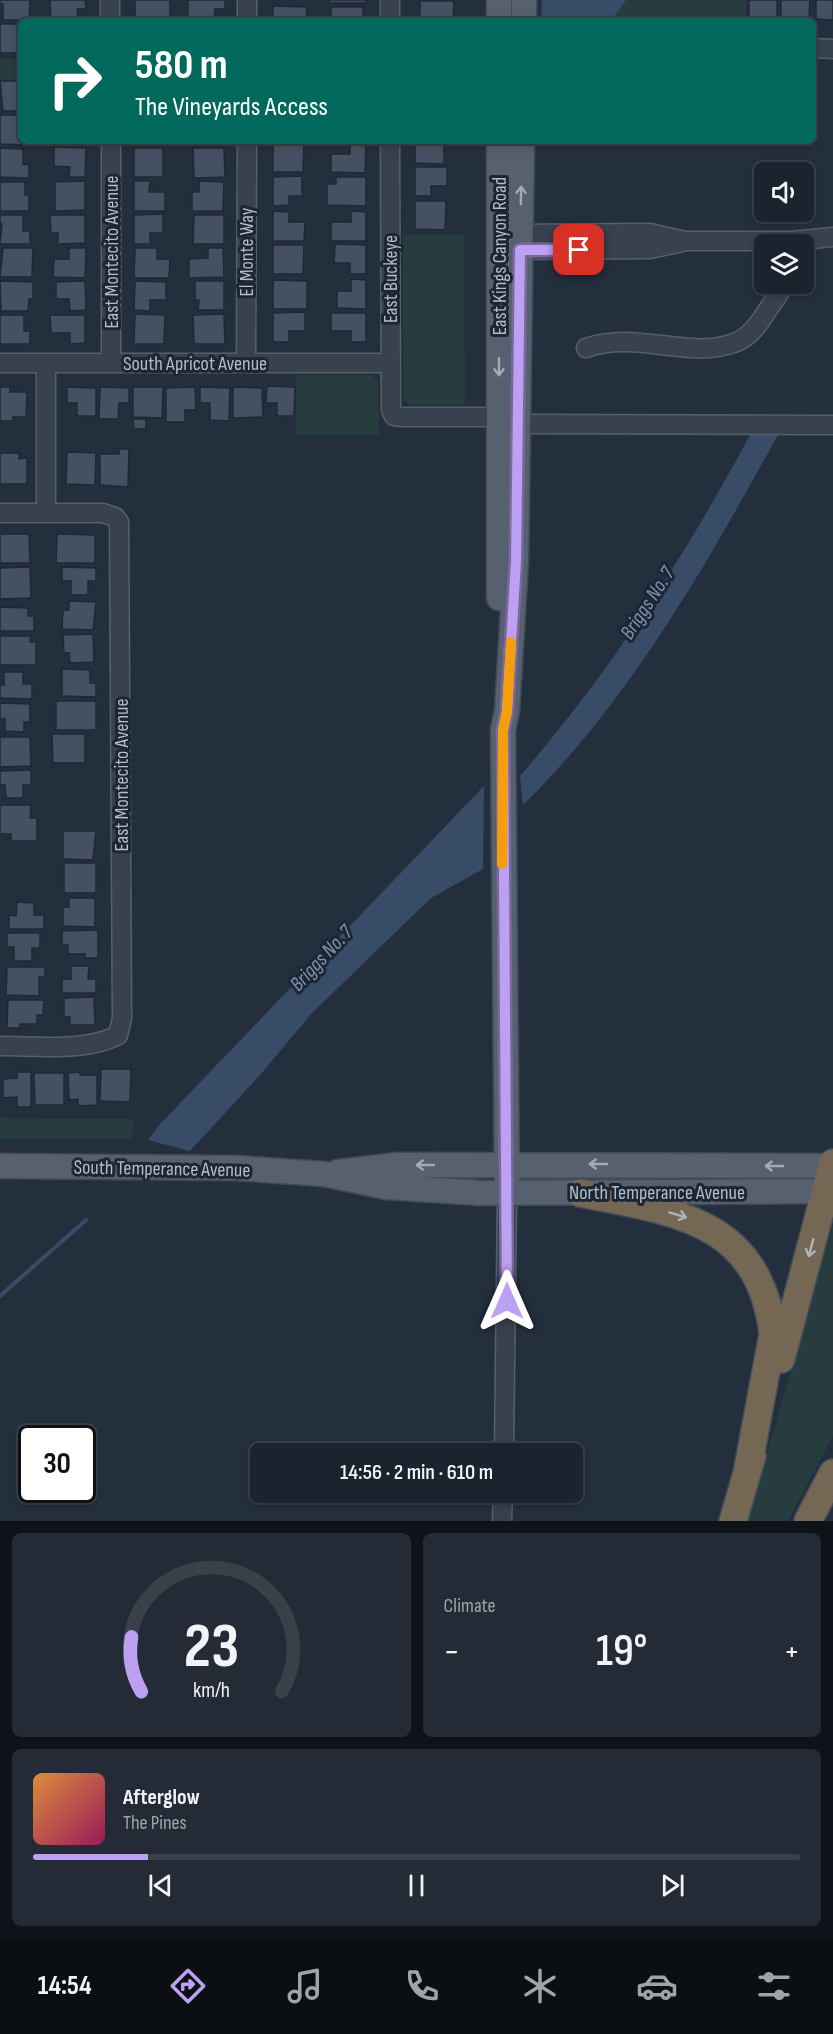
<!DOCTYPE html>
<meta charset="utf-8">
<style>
body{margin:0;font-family:"Sofia Sans Condensed",sans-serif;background:#242b36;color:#f1f3f6;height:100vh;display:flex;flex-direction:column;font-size:22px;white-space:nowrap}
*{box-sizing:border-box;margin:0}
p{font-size:20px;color:#a0a4aa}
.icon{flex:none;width:33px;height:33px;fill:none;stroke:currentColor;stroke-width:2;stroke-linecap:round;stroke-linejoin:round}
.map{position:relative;height:1521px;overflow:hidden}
.side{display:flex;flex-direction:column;gap:12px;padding:12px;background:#0f1319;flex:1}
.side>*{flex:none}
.hud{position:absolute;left:18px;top:18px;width:798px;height:126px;border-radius:9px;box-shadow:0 3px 9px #0003,0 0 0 2px #39404a;background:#00695c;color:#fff;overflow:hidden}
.tools{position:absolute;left:754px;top:162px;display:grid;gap:12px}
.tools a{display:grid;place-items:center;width:60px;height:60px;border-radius:9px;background:#1b232e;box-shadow:0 3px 9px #0003,0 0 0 2px #39404a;font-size:30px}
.speed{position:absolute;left:18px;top:1425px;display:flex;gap:12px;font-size:30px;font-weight:700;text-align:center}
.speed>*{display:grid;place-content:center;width:78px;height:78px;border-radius:50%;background:#1b232e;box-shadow:0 3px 9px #0003,0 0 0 2px #39404a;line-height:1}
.speed .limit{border:3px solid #111;border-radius:9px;background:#fff;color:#111}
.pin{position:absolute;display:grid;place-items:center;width:51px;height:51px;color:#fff;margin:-26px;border-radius:12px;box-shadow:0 3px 9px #0006}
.me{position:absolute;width:66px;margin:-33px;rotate:0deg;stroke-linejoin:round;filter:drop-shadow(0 0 4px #0008)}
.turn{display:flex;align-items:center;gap:21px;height:126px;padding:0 18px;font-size:27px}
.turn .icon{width:78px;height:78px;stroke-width:2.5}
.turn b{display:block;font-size:42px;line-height:51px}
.big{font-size:45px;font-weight:600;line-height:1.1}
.side .tile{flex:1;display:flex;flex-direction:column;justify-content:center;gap:9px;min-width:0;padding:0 21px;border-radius:9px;background:#242b36}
.side .dial{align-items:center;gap:0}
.dial svg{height:156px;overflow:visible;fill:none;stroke:#39404a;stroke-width:7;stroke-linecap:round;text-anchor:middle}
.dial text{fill:#f1f3f6;stroke:none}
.song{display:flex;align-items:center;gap:18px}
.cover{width:72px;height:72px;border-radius:9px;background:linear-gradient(135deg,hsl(30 70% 55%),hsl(330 70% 35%))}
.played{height:6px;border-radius:3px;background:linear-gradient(90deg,#bca0f2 15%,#39404a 15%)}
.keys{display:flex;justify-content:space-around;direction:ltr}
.heat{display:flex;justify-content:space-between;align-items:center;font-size:33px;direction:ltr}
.side .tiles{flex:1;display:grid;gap:12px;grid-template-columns:1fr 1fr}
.tile:last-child{grid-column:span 2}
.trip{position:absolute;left:250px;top:1443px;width:333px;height:60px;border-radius:9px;background:#1b232e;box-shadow:0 3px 9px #0003,0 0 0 2px #39404a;font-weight:600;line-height:60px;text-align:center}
.dock{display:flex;height:96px;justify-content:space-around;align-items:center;background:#0b0e12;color:#a0a4aa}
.dock .icon{width:42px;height:42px}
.dock .active{color:#bca0f2}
.dock b{font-size:27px;color:#f1f3f6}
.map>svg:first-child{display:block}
.green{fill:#263c3f}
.water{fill:#394c67}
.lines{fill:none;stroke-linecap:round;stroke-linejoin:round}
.stream{stroke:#394c67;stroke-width:4}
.building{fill:#455162;stroke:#1f2835;stroke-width:1.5}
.minor-casing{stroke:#565f6c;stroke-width:21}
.major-casing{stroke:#414a57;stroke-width:27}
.highway-casing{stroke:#434c59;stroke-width:30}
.minor{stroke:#38414e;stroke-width:18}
.major{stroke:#56606e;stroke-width:24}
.highway{stroke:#746855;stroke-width:27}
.oneway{stroke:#a1aab7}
.oneway2{stroke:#aeb4bd}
.route-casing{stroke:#7a689d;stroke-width:15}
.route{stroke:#bca0f2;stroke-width:10}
.slow{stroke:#f59e0b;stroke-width:10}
.labels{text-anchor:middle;stroke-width:6;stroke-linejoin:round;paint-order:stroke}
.street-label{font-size:20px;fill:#b4bcc9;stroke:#1d2633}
.water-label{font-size:21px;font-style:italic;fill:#7c92b1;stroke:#1d2633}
</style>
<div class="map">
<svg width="833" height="1521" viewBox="0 0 833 1521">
<rect width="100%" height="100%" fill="#242f3e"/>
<path class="green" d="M626,0H746V21H611Z
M0,59H21V83H0Z
M403,235H464L465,405H410L403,398Z
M296,375H371L378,381L379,435H296Z
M0,1118L133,1119L132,1138L0,1139Z
M833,1224V1436L788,1521H748Z"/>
<path class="water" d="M542,0H626L611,21H541Z
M751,433H779C706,565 631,699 523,805L520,776C611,671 685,556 751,433Z
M484,786L483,869L431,898L312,1013L260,1075L190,1151L148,1140L161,1123Z"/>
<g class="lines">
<path class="stream" d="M0,1296L86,1220"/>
</g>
<path class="building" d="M0,0H30L29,20H3V4H0Z
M50,0H85L86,9H77L78,19L51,20Z
M135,0H170V20L135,19Z
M188,0H225V9H215L214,20L188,19Z
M329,0H366V3H329Z
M749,0H777V18L761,17V21H749Z
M781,0H810L809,17H781Z
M816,0H833V20L816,19Z
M420,1H454L453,21H415V17H420Z
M273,6L307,7L306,21L273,19Z
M331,7H363V19L331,21Z
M0,24H21V53H0Z
M0,81H21V111H3Z
M0,115H21V141H29V145L0,144Z
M49,141H85L86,144L49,145Z
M135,141H164L165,143L135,144Z
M415,141H431V144H444V164L415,163Z
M273,143H304L303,172H273Z
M350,143H366L365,173L331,172V154H350Z
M54,147L86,148L85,177H69L70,167L54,166Z
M0,148L23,149V164L29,165V178L0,177Z
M134,148H163V177H134Z
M193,148H224L225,177L194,178Z
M415,167H447V186H431V196H415Z
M302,176V196H289V205L273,206V177Z
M336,177H366V206L327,205V184H336Z
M85,181V210L55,211V182Z
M134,181H150L149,192H165V211H134Z
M199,181L224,182L223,211H192V192H199Z
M0,182H25V195H29V211H0Z
M415,201H446L445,230L415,229Z
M273,211L289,212V222H305L304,241H273Z
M351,211L366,212V241H331V222H351Z
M163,214V233H150V244H134V215Z
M0,215H23V231H30V244H0L2,224H0Z
M50,215H85V243L58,244V233H51Z
M194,215H224V244H193Z
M335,244L366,245V274H350V263H334Z
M273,245H304L303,274H273Z
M3,248H33L32,277H0Z
M69,248H86L85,278L53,277L54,259H69Z
M135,248H157V259H170L169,278H134Z
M208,248H223L224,277L189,278V259L208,258Z
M351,279L366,280V309L337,308V291H351Z
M273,280L307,281V309H273Z
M0,281L33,282V299H29L28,311H1Z
M85,281L86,310L70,311L69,299H56V282Z
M135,281L166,282V300H150V311L134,310Z
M195,281H224V310H198L199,300H195Z
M305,312V331H289V342H273V313Z
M331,313H366V342H351V331H331Z
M135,314L165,315L164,344H134Z
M224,314L225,344H194L193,315Z
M0,315H24V331H30V344H0Z
M50,315H85V343L70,344V333H51Z
M267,386L295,387L294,416H277V403H266Z
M0,387H10V392H27L26,417H13V421H0Z
M67,387L96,388V416H77V403H67Z
M100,387L129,388V403H119L118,419H99Z
M133,387H163L162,418L133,417Z
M195,387L196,410H185V422H166V388Z
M200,387L230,388L229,421L210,420V403H200Z
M233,387L262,388L263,417L233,418Z
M133,419H146V429H134Z
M119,449H129L128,487L100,485V454H119Z
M67,452L96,453L95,485L66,484Z
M0,453H19V459L27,458V484H0Z
M0,534H29L30,563H0Z
M57,534L95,535V563H56Z
M30,567L31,598L0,599V568Z
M62,567L96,568V581H88V595H71V581H62Z
M69,601L96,602L93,630L62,629L63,610H69Z
M0,607L28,608V616H34V631H0Z
M93,634L94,662L70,663L69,653H64L63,635Z
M0,636H30V642H36V665H0Z
M62,669L90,670V683H96V697L62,696Z
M4,672H23V684H32V699L0,698V685H4Z
M56,701H96V730H56Z
M0,703L30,704V722H24V732L5,731V719H0Z
M52,734H85V763H53Z
M0,737H30L31,766L0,767Z
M31,770V785H23V798H6L5,785H0V771Z
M0,805H31L30,818H37V841H11V834H0Z
M63,831H96L93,860L63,859Z
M64,863H96V893H64Z
M69,898H95V927L63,926V907H69Z
M17,902L34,903V915H44V929H9V915L16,916Z
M98,930V958H85V954H68V945H62V931Z
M7,933H40V948H32V961H14V947H7Z
M71,966H89L88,979H96V993H62V979H71Z
M7,967H45V977H39V996L6,995Z
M94,997L95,1025H70V1017H64V998Z
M8,1000H44L43,1015H37V1024H20V1028H7Z
M101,1069H131L130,1102L100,1101Z
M17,1072H31V1107H17V1097L3,1098V1079L17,1078Z
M80,1072V1075H97V1105L78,1106V1099L69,1100L68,1073Z
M34,1073H64V1105H35Z"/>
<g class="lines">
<defs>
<path id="minor" d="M110,0V21
M390,0V21
M247,21V0
M813,48L833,49
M111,141V363
M390,141L391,410L394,416L402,417H499
M510,234L650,233L685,241
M509,250L650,249L687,241H792L833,237
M586,348C637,330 688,360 734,343C749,338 759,324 767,311C773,302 780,293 784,284
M0,363H390
M46,363V513
M246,363L247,141
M517,424L833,425
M0,513H103L115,517L119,522L122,1018L118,1035C87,1052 36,1046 0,1046
M504,1454L507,1193
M502,1521L503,1492"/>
<path id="major" d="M499,21V0
M524,21V0
M499,141V598
M0,1166L237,1168L324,1174L386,1187L481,1193L833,1191
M338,1172L398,1165L833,1166
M507,1193L503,730L507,711L516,561L522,141"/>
<path id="highway" d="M580,1193C674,1212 759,1219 773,1334L747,1473
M781,1359L833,1163
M733,1521L752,1456
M808,1521L833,1473"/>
</defs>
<use href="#minor" class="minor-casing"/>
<use href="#major" class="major-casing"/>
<use href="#highway" class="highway-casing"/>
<use href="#minor" class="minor"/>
<use href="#major" class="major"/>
<use href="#highway" class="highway"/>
</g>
<defs><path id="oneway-shaft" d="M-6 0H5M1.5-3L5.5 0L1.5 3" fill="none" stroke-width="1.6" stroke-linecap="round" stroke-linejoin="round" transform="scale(1.5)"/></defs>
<g class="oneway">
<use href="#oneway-shaft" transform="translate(521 195) rotate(-89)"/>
<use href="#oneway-shaft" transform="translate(499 367) rotate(90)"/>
<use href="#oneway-shaft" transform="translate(598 1164) rotate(-180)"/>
<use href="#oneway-shaft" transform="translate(425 1165) rotate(180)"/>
<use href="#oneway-shaft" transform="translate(774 1166) rotate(-180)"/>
</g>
<g class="oneway2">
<use href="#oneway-shaft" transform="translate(678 1215) rotate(17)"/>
<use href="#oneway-shaft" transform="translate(811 1248) rotate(105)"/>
</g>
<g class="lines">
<defs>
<path id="route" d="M507,1301L503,730L507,711L516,561L520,250H579"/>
</defs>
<use href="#route" class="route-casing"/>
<use href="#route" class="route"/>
<path class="slow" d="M502,864L503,730L507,711L511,642"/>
</g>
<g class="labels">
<g class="street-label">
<text transform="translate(111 252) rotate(-90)" y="7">East Montecito Avenue</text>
<text transform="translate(246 252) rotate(-90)" y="7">El Monte Way</text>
<text transform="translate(499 256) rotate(-90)" y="7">East Kings Canyon Road</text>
<text transform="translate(390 279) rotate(-90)" y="7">East Buckeye</text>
<text x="195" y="370">South Apricot Avenue</text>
<text transform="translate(121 775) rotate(-90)" y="7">East Montecito Avenue</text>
<text transform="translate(162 1168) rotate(1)" y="7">South Temperance Avenue</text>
<text x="657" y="1199">North Temperance Avenue</text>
</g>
<g class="water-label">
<text transform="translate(647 603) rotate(-57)" y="7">Briggs No. 7</text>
<text transform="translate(321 958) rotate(-47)" y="7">Briggs No. 7</text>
</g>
</g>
</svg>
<div class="tools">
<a><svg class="icon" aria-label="sound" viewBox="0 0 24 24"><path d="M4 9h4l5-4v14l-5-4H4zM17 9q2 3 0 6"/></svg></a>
<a><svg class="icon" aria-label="layers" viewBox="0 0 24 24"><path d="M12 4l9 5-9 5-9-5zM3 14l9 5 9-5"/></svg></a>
</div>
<div class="speed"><div class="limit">30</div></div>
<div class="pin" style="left:579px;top:250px;background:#d93025"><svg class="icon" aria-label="arrive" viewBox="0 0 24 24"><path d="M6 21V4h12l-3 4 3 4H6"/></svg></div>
<svg class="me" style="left:507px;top:1301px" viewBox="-20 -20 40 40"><path d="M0-17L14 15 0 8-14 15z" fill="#bca0f2" stroke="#fff" stroke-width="4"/></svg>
<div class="trip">14:56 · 2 min · 610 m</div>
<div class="hud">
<div class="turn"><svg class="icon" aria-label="right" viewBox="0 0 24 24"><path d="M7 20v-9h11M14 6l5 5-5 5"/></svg><div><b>580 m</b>The Vineyards Access</div></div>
</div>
</div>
<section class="side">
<div class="tiles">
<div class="tile dial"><svg viewBox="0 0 100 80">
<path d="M14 69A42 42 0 1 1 86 69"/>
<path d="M14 69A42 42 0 0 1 9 41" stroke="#bca0f2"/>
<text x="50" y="56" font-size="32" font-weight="700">23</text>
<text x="50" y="72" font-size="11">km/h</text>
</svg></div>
<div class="tile"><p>Climate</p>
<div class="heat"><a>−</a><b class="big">19°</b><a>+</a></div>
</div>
<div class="tile">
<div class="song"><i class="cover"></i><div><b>Afterglow</b><p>The Pines</p></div></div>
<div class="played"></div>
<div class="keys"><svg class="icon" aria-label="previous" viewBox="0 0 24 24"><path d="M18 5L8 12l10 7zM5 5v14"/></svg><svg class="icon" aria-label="pause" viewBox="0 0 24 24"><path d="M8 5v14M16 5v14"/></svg><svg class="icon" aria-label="next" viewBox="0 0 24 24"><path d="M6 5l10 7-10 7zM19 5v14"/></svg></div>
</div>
</div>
</section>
<nav class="dock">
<b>14:54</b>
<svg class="icon active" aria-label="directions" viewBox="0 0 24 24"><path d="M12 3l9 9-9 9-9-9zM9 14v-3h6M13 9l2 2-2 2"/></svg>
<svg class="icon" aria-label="music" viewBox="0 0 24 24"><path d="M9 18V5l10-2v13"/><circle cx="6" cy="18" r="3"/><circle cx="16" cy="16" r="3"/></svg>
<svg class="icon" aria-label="phone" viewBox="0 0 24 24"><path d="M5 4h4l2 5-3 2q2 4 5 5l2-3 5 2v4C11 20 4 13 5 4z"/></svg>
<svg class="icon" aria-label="climate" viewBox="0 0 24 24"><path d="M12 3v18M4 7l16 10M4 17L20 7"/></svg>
<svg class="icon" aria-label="car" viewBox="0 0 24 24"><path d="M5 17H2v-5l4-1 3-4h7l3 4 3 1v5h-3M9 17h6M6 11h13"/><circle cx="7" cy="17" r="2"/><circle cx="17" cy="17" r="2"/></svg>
<svg class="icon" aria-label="filters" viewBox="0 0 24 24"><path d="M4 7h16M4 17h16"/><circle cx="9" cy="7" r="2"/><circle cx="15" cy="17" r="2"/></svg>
</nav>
